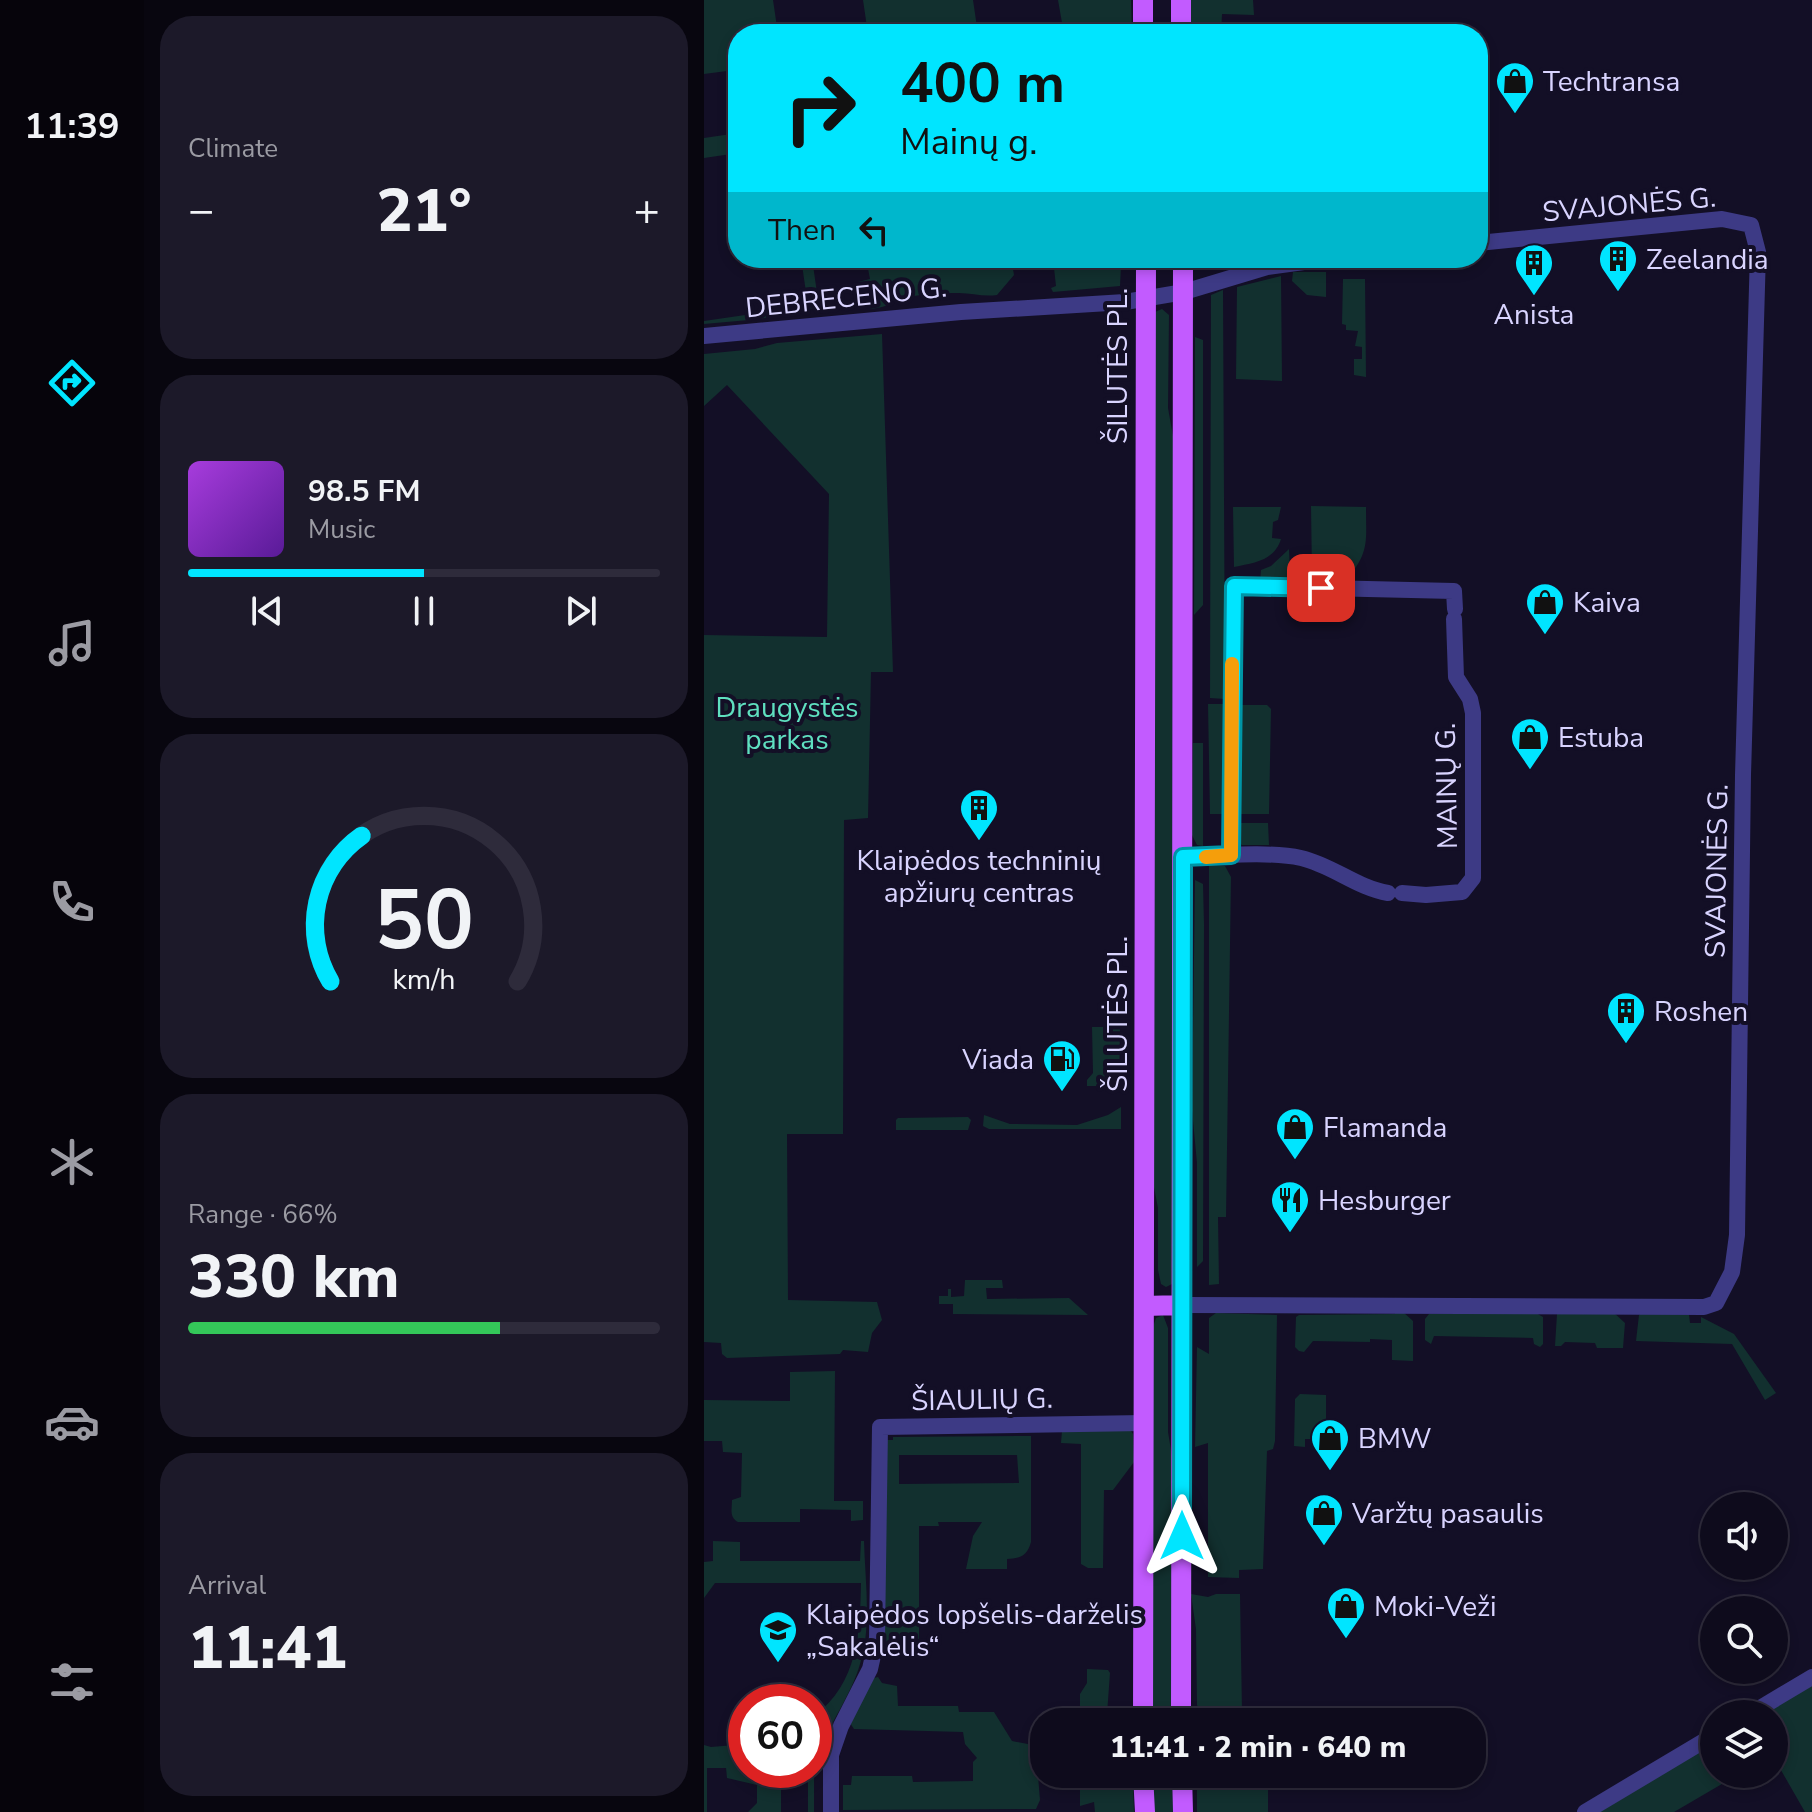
<!DOCTYPE html>
<meta charset="utf-8">
<style>
body{margin:0;font-family:"Nunito Sans",sans-serif;background:#1c1929;color:#f1f3f6;height:100vh;display:flex;flex-direction:column;font-size:30px;white-space:nowrap}
*{box-sizing:border-box;margin:0}
p{font-size:26px;color:#9b9ba3}
.icon{flex:none;width:44px;height:44px;fill:none;stroke:currentColor;stroke-width:2;stroke-linecap:round;stroke-linejoin:round}
.map{position:relative;flex:1;overflow:hidden}
.panel{display:flex;flex-direction:column;gap:16px;padding:16px;background:#08060f;width:560px}
.panel>*{flex:none}
.guide{position:absolute;left:24px;top:24px;width:760px;height:244px;border-radius:32px;box-shadow:0 4px 12px #0003,0 0 0 2px #2e2b3b;background:#00e5ff;color:#111;overflow:hidden}
.controls{position:absolute;left:996px;top:1492px;display:grid;gap:16px}
.controls a{display:grid;place-items:center;width:88px;height:88px;border-radius:50%;background:#0e0b1c;box-shadow:0 4px 12px #0003,0 0 0 2px #2e2b3b;font-size:40px}
.speed{position:absolute;left:24px;top:1684px;display:flex;gap:16px;font-size:40px;font-weight:700;text-align:center}
.speed>*{display:grid;place-content:center;width:104px;height:104px;border-radius:50%;background:#0e0b1c;box-shadow:0 4px 12px #0003,0 0 0 2px #2e2b3b;line-height:1}
.speed .limit{border:12px solid #d22;background:#fff;color:#111}
.pin{position:absolute;display:grid;place-items:center;width:68px;height:68px;color:#fff;margin:-34px;border-radius:16px;box-shadow:0 4px 12px #0006}
.me{position:absolute;width:88px;margin:-44px;rotate:0deg;stroke-linejoin:round;filter:drop-shadow(0 0 6px #0008)}
.turn{display:flex;align-items:center;gap:28px;height:168px;padding:0 40px;font-size:36px}
.turn .icon{width:104px;height:104px;stroke-width:2.5}
.turn b{display:block;font-size:56px;line-height:68px}
.then{display:flex;align-items:center;height:76px;padding:0 40px;background:#0003;gap:16px;font-size:30px}
.big{font-size:60px;font-weight:800;line-height:1.1}
.panel .card{flex:1;display:flex;flex-direction:column;justify-content:center;gap:12px;min-width:0;padding:0 28px;border-radius:32px;background:#1c1929}
.panel .dial{align-items:center;gap:0}
.dial svg{height:208px;overflow:visible;fill:none;stroke:#2e2b3b;stroke-width:7;stroke-linecap:round;text-anchor:middle}
.dial text{fill:#f1f3f6;stroke:none}
.song{display:flex;align-items:center;gap:24px}
.cover{width:96px;height:96px;border-radius:12px;background:linear-gradient(135deg,hsl(280 70% 55%),hsl(270 70% 35%))}
.played{height:8px;border-radius:4px;background:linear-gradient(90deg,#00e5ff 50%,#2e2b3b 50%)}
.keys{display:flex;justify-content:space-around;direction:ltr}
.heat{display:flex;justify-content:space-between;align-items:center;font-size:44px;direction:ltr}
.charge{height:12px;border-radius:6px;background:linear-gradient(90deg,#34c759 66%,#2e2b3b 0)}
.trip{position:absolute;left:326px;top:1708px;width:456px;height:80px;border-radius:32px;background:#0e0b1c;box-shadow:0 4px 12px #0003,0 0 0 2px #2e2b3b;font-weight:800;line-height:80px;text-align:center}
main{display:flex;flex:1;min-height:0}
.menu{display:flex;flex-direction:column;width:144px;justify-content:space-around;align-items:center;background:#06040b;color:#9b9ba3}
.menu .icon{width:56px;height:56px}
.menu .selected{color:#00e5ff}
.menu b{font-size:36px;color:#f1f3f6}
.map>svg:first-child{display:block}
.green{fill:#12302f;fill-rule:evenodd}
.lines{fill:none;stroke-linecap:round;stroke-linejoin:round}
.minor{stroke:#3d3a85;stroke-width:16}
.major{stroke:#c25bff;stroke-width:20}
.route-casing{stroke:#0095a6;stroke-width:20}
.route{stroke:#00e5ff;stroke-width:14}
.slow{stroke:#f59e0b;stroke-width:14}
.labels{text-anchor:middle;stroke-width:8;stroke-linejoin:round;paint-order:stroke}
.poi-label{font-size:28px;fill:#d9d4ff;stroke:#130f26;text-anchor:start}
.street-label{font-size:28px;fill:#d9d4ff;stroke:#130f26}
.park-label{font-size:28px;fill:#5fe0c0;stroke:#130f26}
</style>
<main>
<nav class="menu">
<b>11:39</b>
<svg class="icon selected" aria-label="directions" viewBox="0 0 24 24"><path d="M12 3l9 9-9 9-9-9zM9 14v-3h6M13 9l2 2-2 2"/></svg>
<svg class="icon" aria-label="music" viewBox="0 0 24 24"><path d="M9 18V5l10-2v13"/><circle cx="6" cy="18" r="3"/><circle cx="16" cy="16" r="3"/></svg>
<svg class="icon" aria-label="phone" viewBox="0 0 24 24"><path d="M5 4h4l2 5-3 2q2 4 5 5l2-3 5 2v4C11 20 4 13 5 4z"/></svg>
<svg class="icon" aria-label="climate" viewBox="0 0 24 24"><path d="M12 3v18M4 7l16 10M4 17L20 7"/></svg>
<svg class="icon" aria-label="car" viewBox="0 0 24 24"><path d="M5 17H2v-5l4-1 3-4h7l3 4 3 1v5h-3M9 17h6M6 11h13"/><circle cx="7" cy="17" r="2"/><circle cx="17" cy="17" r="2"/></svg>
<svg class="icon" aria-label="filters" viewBox="0 0 24 24"><path d="M4 7h16M4 17h16"/><circle cx="9" cy="7" r="2"/><circle cx="15" cy="17" r="2"/></svg>
</nav>
<section class="panel">
<div class="card"><p>Climate</p>
<div class="heat"><a>−</a><b class="big">21°</b><a>+</a></div>
</div>
<div class="card">
<div class="song"><i class="cover"></i><div><b>98.5 FM</b><p>Music</p></div></div>
<div class="played"></div>
<div class="keys"><svg class="icon" aria-label="previous" viewBox="0 0 24 24"><path d="M18 5L8 12l10 7zM5 5v14"/></svg><svg class="icon" aria-label="pause" viewBox="0 0 24 24"><path d="M8 5v14M16 5v14"/></svg><svg class="icon" aria-label="next" viewBox="0 0 24 24"><path d="M6 5l10 7-10 7zM19 5v14"/></svg></div>
</div>
<div class="card dial"><svg viewBox="0 0 100 80">
<path d="M14 69A42 42 0 1 1 86 69"/>
<path d="M14 69A42 42 0 0 1 26 13" stroke="#00e5ff"/>
<text x="50" y="56" font-size="32" font-weight="700">50</text>
<text x="50" y="72" font-size="11">km/h</text>
</svg></div>
<div class="card"><p>Range · 66%</p><b class="big">330 km</b><div class="charge"></div></div>
<div class="card"><p>Arrival</p><b class="big">11:41</b></div>
</section>
<div class="map">
<svg width="1108" height="1812" viewBox="0 0 1108 1812">
<rect width="100%" height="100%" fill="#130f26"/>
<path class="green" d="M0,0H69L74,34H34V107L29,108L23,71L0,74Z
M159,0H269L274,34H164Z
M354,0H427L428,34H360Z
M485,0H549L550,15L518,14L517,34H486Z
M34,133V153L0,158V138Z
M97,258H108L115,307L56,319L0,324V321L104,306Z
M162,258H307L310,275L293,295C279,297 268,293 255,293C239,293 220,294 204,297C190,300 173,315 157,305L154,282L166,279Z
M353,258H432V266H417L416,286L349,292L347,288L352,286L350,268L354,265Z
M589,272H622V297L603,295L588,281Z
M577,276L578,381L532,379L533,287Z
M639,279H661L662,377L650,375V359H658V347L651,346L654,331L642,330V325L638,324Z
M519,290L521,699L506,698L507,295Z
M458,309L465,315L464,408L469,436L468,1284L462,1287L457,1284L454,1270V1208L449,1182L451,312Z
M178,334L189,672H167L164,818L140,820L139,1134H83L84,1300L173,1302L178,1320L168,1333L164,1352L139,1350L136,1354L23,1358L18,1354L17,1343L0,1342V635L123,637L125,494L23,385L0,406V354L51,349L73,343Z
M491,337L499,340V605L490,615Z
M607,506L662,507C662,543 666,553 640,582H556L557,570L567,566L585,549L586,574H608Z
M529,507H577L574,520L569,522L568,538L577,539C570,561 550,563 530,567Z
M504,704H522L521,814H506Z
M534,705H563L567,709L565,814H534Z
M489,743H499V846L493,845L488,835Z
M533,823H564L565,845H538L534,842Z
M505,865L521,866L527,877L522,1217H514L515,1284L505,1285Z
M491,880L499,884L500,925L499,1261L493,1267V1163L488,1110Z
M388,1027H416L415,1086H383V1080L389,1073Z
M417,1107V1129H285L279,1126L280,1115L306,1124L373,1125L404,1115Z
M264,1117L267,1120L264,1130H192V1120L194,1118Z
M261,1280H298L299,1288H282L283,1299L365,1298L384,1315L249,1314V1304H235V1296H244V1289H247V1297L260,1296Z
M908,1311L921,1323L919,1348H893L891,1343L861,1342L857,1346H851L853,1314Z
M691,1312H699L709,1321V1361L688,1360V1340L666,1339V1342L609,1341L600,1352L595,1351L591,1347L592,1317L595,1315L691,1314Z
M939,1312L985,1315L986,1323H997V1317L1030,1334L1072,1393L1061,1400L1028,1344L932,1341L935,1315Z
M512,1313L573,1315L571,1441L569,1449L563,1451L559,1569L535,1570V1578L504,1577V1443L491,1447L493,1347L505,1354V1318Z
M832,1313L839,1317V1344L836,1347L830,1344L829,1338L730,1336L727,1344L721,1340V1319L725,1314Z
M459,1315L464,1328V1432L469,1462L468,1722H448L449,1327L452,1318Z
M131,1371L130,1501H159V1520L147,1521V1510L96,1509V1522H34C25,1517 28,1509 28,1500L37,1497L38,1453L19,1452L18,1441H0V1400L86,1401V1372Z
M596,1394L622,1395V1439H601V1447L590,1446L591,1399Z
M358,1431H427L429,1434L430,1462L409,1490H400L399,1568H384L377,1564V1444L357,1443Z
M327,1436V1542C323,1556 317,1558 303,1559V1569H262L269,1536L278,1522H234L235,1526H215V1647L209,1649L208,1658L197,1657L177,1648L182,1440H189V1437ZM195,1455H313L315,1483L195,1484Z
M9,1541L36,1542V1561H156L157,1541H160C161,1581 168,1626 156,1664C147,1696 125,1723 115,1754L119,1755L117,1771L110,1772V1812H104V1770H110V1716C154,1684 156,1632 157,1583H11L0,1598V1562L9,1561Z
M487,1594L504,1597L512,1594H536L538,1712L495,1709L493,1705L492,1629Z
M383,1669L404,1670L406,1673L403,1714L406,1722H376V1694L383,1683Z
M174,1677L178,1683L193,1686L194,1706H254L255,1712H290L308,1741L329,1745L332,1751L336,1800L332,1809L139,1810V1785H147L148,1776H208L209,1782L269,1781V1762L273,1758L261,1744L259,1732L150,1729L146,1723L170,1678Z
M1108,1684V1812H1101L1070,1758V1714H1058Z
M1010,1742V1774H1035L970,1812H892Z
M42,1744V1770H77V1812H44L53,1803V1785L23,1778L22,1768H3V1812H0V1745L7,1747Z
M376,1774H414V1784L426,1782L429,1784L430,1812H391L390,1802L376,1806Z
M449,1774H468L469,1812H449Z
M493,1774H564V1812H493Z"/>
<g class="lines">
<path class="minor" d="M0,336L257,312L421,302L480,292L563,267L629,258
M527,855L530,586L750,591L751,609
M479,857C513,856 565,851 597,858C628,865 653,888 684,893
M698,893L722,895L758,892L769,878V713L766,699L752,677L750,619
M478,1305L1000,1307L1012,1303L1028,1272L1033,1235L1039,775L1054,252L1047,225L1018,219L774,243
M1046,1714L1108,1677
M127,1812V1755L137,1726L166,1669L173,1638L176,1427L440,1423
M881,1812L1010,1735"/>
<path class="major" d="M439,0V34
M477,0V34
M440,1306L478,1305
M439,1722L442,258
M477,1722L479,258
M439,1774L441,1812
M478,1774L479,1812"/>
</g>
<g class="lines">
<defs>
<path id="route" d="M478,1536L479,857L527,855L530,586L617,588"/>
</defs>
<use href="#route" class="route-casing"/>
<use href="#route" class="route"/>
<path class="slow" d="M502,857L527,855L528,664"/>
</g>
<defs>
<symbol id="shop-pin" viewBox="-11 -11 22 30"><path d="M0 17L-7.5 6A9.5 9.5 0 1 1 7.5 6Z" fill="#00e5ff" stroke="#130f26"/><path d="M-5-2.5h2.3a2.7 3.5 0 0 1 5.4 0H5L5.5 6h-11ZM-1.5-2.5h3a1.5 2.3 0 0 0-3 0Z" fill="#111"/></symbol>
<symbol id="building-pin" viewBox="-11 -11 22 30"><path d="M0 17L-7.5 6A9.5 9.5 0 1 1 7.5 6Z" fill="#00e5ff" stroke="#130f26"/><path d="M-4-6H4V6H1V3H-1V6H-4ZM-2.5-4.3h1.7v1.8h-1.7ZM.8-4.3h1.7v1.8H.8ZM-2.5-1h1.7V.8h-1.7ZM.8-1h1.7V.8H.8Z" fill="#111"/></symbol>
<symbol id="fuel-pin" viewBox="-11 -11 22 30"><path d="M0 17L-7.5 6A9.5 9.5 0 1 1 7.5 6Z" fill="#00e5ff" stroke="#130f26"/><path d="M-5.5-6h7V0h2V4h1.3V-2.5L3-4.5l.8-.8L6-3V5H2.5V1h-1V6h-7ZM-4.2-4.7v3.2H.2V-4.7Z" fill="#111"/></symbol>
<symbol id="restaurant-pin" viewBox="-11 -11 22 30"><path d="M0 17L-7.5 6A9.5 9.5 0 1 1 7.5 6Z" fill="#00e5ff" stroke="#130f26"/><path d="M-5-6h1v4h1v-4h1v4h1v-4h1v5L-1.5 .5V6h-2V.5L-5-1ZM5-6V6H3V1.5H1.5Q1.5-4 5-6Z" fill="#111"/></symbol>
<symbol id="school-pin" viewBox="-11 -11 22 30"><path d="M0 17L-7.5 6A9.5 9.5 0 1 1 7.5 6Z" fill="#00e5ff" stroke="#130f26"/><path d="M0-5L7-2L0 1L-7-2ZM-4 1L0 2.5L4 1V4Q0 6-4 4Z" fill="#111"/></symbol>
</defs>
<g fill-rule="evenodd">
<use href="#shop-pin" x="789" y="59" width="44" height="60"/>
<use href="#building-pin" x="892" y="237" width="44" height="60"/>
<use href="#building-pin" x="808" y="241" width="44" height="60"/>
<use href="#shop-pin" x="819" y="580" width="44" height="60"/>
<use href="#shop-pin" x="804" y="715" width="44" height="60"/>
<use href="#building-pin" x="253" y="786" width="44" height="60"/>
<use href="#building-pin" x="900" y="989" width="44" height="60"/>
<use href="#fuel-pin" x="336" y="1037" width="44" height="60"/>
<use href="#shop-pin" x="569" y="1105" width="44" height="60"/>
<use href="#restaurant-pin" x="564" y="1178" width="44" height="60"/>
<use href="#shop-pin" x="604" y="1416" width="44" height="60"/>
<use href="#shop-pin" x="598" y="1491" width="44" height="60"/>
<use href="#shop-pin" x="620" y="1584" width="44" height="60"/>
<use href="#school-pin" x="52" y="1608" width="44" height="60"/>
</g>
<g class="labels">
<g class="poi-label">
<text x="839" y="91">Techtransa</text>
<text x="942" y="269">Zeelandia</text>
<text x="830" y="324" text-anchor="middle">Anista</text>
<text x="869" y="612">Kaiva</text>
<text x="854" y="747">Estuba</text>
<text x="275" y="870" text-anchor="middle">Klaipėdos techninių<tspan x="275" dy="32">apžiurų centras</tspan></text>
<text x="950" y="1021">Roshen</text>
<text x="330" y="1069" text-anchor="end">Viada</text>
<text x="619" y="1137">Flamanda</text>
<text x="614" y="1210">Hesburger</text>
<text x="654" y="1448">BMW</text>
<text x="648" y="1523">Varžtų pasaulis</text>
<text x="670" y="1616">Moki-Veži</text>
<text x="102" y="1624">Klaipėdos lopšelis-darželis<tspan x="102" dy="32">„Sakalėlis“</tspan></text>
</g>
<g class="street-label">
<text transform="translate(925 204) rotate(-5)" y="10">SVAJONĖS G.</text>
<text transform="translate(142 297) rotate(-6)" y="10">DEBRECENO G.</text>
<text transform="translate(413 366) rotate(-90)" y="10">ŠILUTĖS PL.</text>
<text transform="translate(742 786) rotate(-91)" y="10">MAINŲ G.</text>
<text transform="translate(1012 871) rotate(-89)" y="10">SVAJONĖS G.</text>
<text transform="translate(413 1014) rotate(-90)" y="10">ŠILUTĖS PL.</text>
<text transform="translate(278 1399) rotate(-1)" y="10">ŠIAULIŲ G.</text>
</g>
<g class="park-label">
<text x="83" y="717">Draugystės<tspan x="83" dy="32">parkas</tspan></text>
</g>
</g>
</svg>
<div class="controls">
<a><svg class="icon" aria-label="sound" viewBox="0 0 24 24"><path d="M4 9h4l5-4v14l-5-4H4zM17 9q2 3 0 6"/></svg></a>
<a><svg class="icon" aria-label="search" viewBox="0 0 24 24"><circle cx="10" cy="10" r="6"/><path d="M15 15l6 6"/></svg></a>
<a><svg class="icon" aria-label="layers" viewBox="0 0 24 24"><path d="M12 4l9 5-9 5-9-5zM3 14l9 5 9-5"/></svg></a>
</div>
<div class="speed"><div class="limit">60</div></div>
<div class="pin" style="left:617px;top:588px;background:#d93025"><svg class="icon" aria-label="arrive" viewBox="0 0 24 24"><path d="M6 21V4h12l-3 4 3 4H6"/></svg></div>
<svg class="me" style="left:478px;top:1536px" viewBox="-20 -20 40 40"><path d="M0-17L14 15 0 8-14 15z" fill="#00e5ff" stroke="#fff" stroke-width="4"/></svg>
<div class="trip">11:41 · 2 min · 640 m</div>
<div class="guide">
<div class="turn"><svg class="icon" aria-label="right" viewBox="0 0 24 24"><path d="M7 20v-9h11M14 6l5 5-5 5"/></svg><div><b>400 m</b>Mainų g.</div></div>
<div class="then">Then<svg class="icon" aria-label="left" viewBox="0 0 24 24"><path d="M17 20v-9H6M10 6l-5 5 5 5"/></svg></div>
</div>
</div>
</main>
